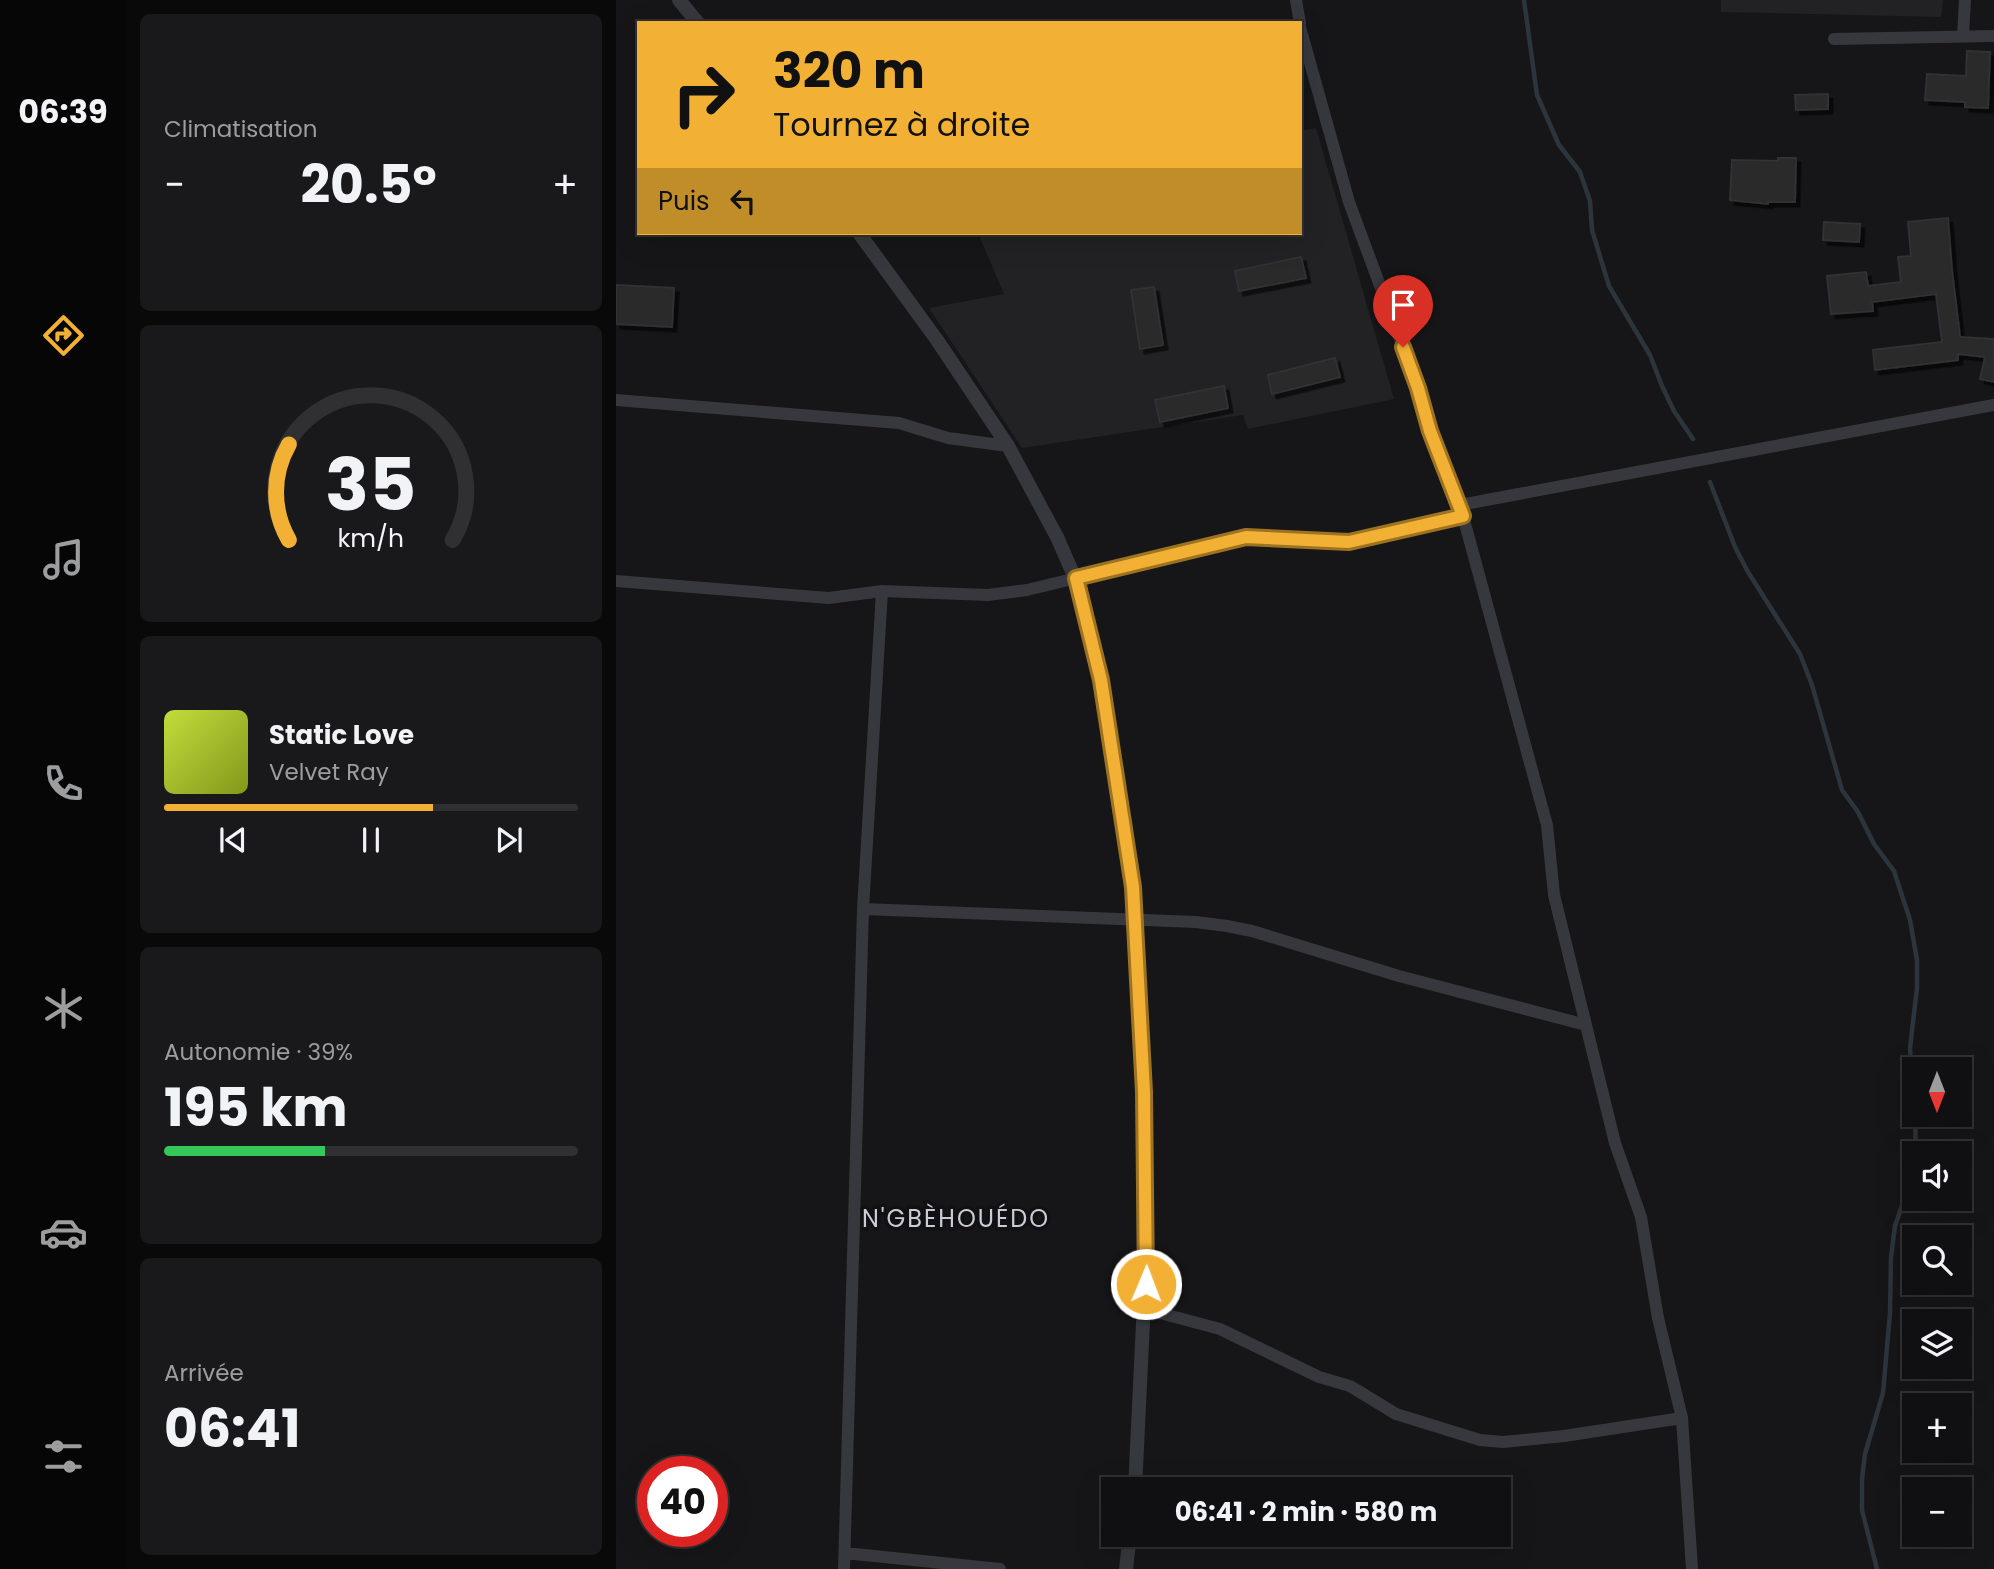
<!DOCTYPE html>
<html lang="fr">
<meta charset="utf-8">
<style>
body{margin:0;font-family:Poppins,sans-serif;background:#19191b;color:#f1f3f6;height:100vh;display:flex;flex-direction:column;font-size:26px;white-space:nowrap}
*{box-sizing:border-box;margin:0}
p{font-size:23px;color:#9c9d9f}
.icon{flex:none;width:38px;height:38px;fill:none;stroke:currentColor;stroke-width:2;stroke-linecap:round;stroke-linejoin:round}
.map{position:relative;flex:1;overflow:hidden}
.details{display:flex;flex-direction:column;gap:14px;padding:14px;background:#09090a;width:490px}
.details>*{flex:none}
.guide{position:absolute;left:21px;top:21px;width:665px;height:214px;border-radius:0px;box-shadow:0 7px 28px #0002,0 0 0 2px #303032;background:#f2b134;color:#111;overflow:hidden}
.needle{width:46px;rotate:180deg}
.tools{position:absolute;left:1286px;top:1057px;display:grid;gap:14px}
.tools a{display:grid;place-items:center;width:70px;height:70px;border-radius:0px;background:#101012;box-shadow:0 7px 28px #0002,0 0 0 2px #303032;font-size:35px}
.speed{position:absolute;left:21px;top:1456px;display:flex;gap:14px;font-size:35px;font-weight:700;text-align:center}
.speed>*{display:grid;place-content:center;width:91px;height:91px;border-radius:50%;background:#101012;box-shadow:0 7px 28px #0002,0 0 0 2px #303032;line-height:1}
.speed .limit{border:10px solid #d22;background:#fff;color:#111}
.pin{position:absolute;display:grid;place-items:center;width:60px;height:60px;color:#fff;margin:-72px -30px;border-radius:50% 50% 50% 0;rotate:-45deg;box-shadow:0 0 7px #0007}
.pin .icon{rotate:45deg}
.me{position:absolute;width:77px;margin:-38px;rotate:1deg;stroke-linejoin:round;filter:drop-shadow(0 0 5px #0008)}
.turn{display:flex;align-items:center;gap:24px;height:147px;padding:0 21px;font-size:32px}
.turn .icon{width:91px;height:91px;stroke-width:2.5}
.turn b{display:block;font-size:49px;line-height:60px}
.then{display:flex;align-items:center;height:66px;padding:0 21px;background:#0003;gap:14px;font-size:26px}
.big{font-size:52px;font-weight:700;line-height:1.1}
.details .widget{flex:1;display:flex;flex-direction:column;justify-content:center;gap:10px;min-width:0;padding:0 24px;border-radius:10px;background:#19191b}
.details .dial{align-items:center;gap:0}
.dial svg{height:182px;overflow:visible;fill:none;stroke:#303032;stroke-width:7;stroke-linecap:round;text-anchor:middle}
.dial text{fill:#f1f3f6;stroke:none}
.song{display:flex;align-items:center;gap:21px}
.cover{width:84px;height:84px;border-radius:10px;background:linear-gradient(135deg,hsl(70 70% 55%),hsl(70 70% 35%))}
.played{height:7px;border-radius:4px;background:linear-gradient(90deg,#f2b134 65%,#303032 65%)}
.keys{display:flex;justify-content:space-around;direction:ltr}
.heat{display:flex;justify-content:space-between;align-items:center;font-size:38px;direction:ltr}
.charge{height:10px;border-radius:5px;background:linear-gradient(90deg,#34c759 39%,#303032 0)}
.trip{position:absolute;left:485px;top:1477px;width:410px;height:70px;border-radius:0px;background:#101012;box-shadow:0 7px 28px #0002,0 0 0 2px #303032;font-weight:700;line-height:70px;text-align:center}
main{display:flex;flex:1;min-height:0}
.tab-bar{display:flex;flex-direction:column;width:126px;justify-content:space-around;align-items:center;background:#060607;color:#9c9d9f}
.tab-bar .icon{width:49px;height:49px}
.tab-bar .active{color:#f2b134}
.tab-bar b{font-size:32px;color:#f1f3f6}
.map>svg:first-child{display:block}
.built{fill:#222225}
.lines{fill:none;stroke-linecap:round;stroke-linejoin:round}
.stream{stroke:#2c353c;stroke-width:4.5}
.building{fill:#29292c;stroke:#303034;stroke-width:2;filter:url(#shadow)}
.minor{stroke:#37383d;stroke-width:12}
.tertiary{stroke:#37383d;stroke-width:14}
.route-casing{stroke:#9d7322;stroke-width:18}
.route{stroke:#f2b134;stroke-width:12}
.labels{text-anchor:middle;stroke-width:7;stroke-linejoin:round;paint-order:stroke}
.quarter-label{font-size:24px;letter-spacing:2px;fill:#c9ccd4;stroke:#111113}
</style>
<main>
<nav class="tab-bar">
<b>06:39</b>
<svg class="icon active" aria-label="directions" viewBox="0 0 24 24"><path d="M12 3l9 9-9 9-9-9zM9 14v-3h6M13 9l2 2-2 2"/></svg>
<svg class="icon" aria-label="music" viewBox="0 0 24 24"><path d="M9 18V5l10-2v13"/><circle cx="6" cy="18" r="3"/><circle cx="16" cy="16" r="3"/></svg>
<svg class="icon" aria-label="phone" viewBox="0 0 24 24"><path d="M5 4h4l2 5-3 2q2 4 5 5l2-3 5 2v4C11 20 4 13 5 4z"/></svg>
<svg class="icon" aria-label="climate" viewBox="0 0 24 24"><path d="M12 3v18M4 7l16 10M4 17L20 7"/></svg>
<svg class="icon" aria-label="car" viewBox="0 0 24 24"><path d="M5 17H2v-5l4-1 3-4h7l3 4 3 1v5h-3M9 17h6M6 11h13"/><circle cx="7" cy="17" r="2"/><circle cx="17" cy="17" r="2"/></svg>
<svg class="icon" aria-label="filters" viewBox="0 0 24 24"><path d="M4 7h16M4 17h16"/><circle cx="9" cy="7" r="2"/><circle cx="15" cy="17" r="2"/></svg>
</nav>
<section class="details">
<div class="widget"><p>Climatisation</p>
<div class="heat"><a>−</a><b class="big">20.5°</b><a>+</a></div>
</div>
<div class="widget dial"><svg viewBox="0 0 100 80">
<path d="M14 69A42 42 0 1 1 86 69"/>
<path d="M14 69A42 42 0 0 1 14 27" stroke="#f2b134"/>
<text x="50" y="56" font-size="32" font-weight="700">35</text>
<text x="50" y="72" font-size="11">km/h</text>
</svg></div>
<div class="widget">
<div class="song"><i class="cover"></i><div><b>Static Love</b><p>Velvet Ray</p></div></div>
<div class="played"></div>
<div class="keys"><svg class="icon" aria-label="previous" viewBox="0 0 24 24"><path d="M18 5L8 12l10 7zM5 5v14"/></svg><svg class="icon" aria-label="pause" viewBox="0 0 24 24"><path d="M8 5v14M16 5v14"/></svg><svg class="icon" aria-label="next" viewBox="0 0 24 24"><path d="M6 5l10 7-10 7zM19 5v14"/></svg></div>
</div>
<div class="widget"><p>Autonomie · 39%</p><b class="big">195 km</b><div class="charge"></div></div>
<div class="widget"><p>Arrivée</p><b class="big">06:41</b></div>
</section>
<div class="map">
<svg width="1378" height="1569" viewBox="0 0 1378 1569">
<defs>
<filter id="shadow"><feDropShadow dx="4.5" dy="4.5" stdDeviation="0" flood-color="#0009"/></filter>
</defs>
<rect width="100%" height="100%" fill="#161618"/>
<path class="built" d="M1105,0H1327L1325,17L1105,12Z
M700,128L778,399L632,429L627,415L406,448L313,308L388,294L362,233H684V131Z"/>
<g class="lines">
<path class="stream" d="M908,0L921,95L943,145L964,172L974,201L976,230L993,286L1034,355L1046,386L1058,411L1077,439
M1094,482L1119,547L1132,572L1184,654L1196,685L1226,790L1242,812L1258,844L1278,871L1294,920L1301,960V988L1294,1048L1298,1108
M1299,1115L1300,1153
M1261,1569L1246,1510V1479L1249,1454L1267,1393L1274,1313L1275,1257L1279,1226L1298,1171"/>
</g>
<path class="building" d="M1351,51L1374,52L1372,108L1349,107V102L1309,100L1311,74L1350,76Z
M1212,94V109L1180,110L1179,95Z
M1162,158H1180L1179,202H1152V204L1114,200L1116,160L1162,161Z
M1332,218L1336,270L1344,337L1378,339V382L1364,379L1369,357L1342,354V360L1259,370L1257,350L1326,342L1320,294L1256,302L1257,311L1215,314L1211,276L1250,272L1252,286L1285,282L1282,257L1295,256L1292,222Z
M1208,222L1244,224L1243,242L1207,240Z
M685,257L690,278L623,291L619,271Z
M0,285L58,288L56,327L0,324Z
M538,287L547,345L524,349L515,290Z
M719,358L724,377L656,394L652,375Z
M608,386L612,408L544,422L539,400Z"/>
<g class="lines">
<path class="minor" d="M680,0L684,23
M684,27L733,202L802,388L814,431L844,505L926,807L931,825L938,895L999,1143L1025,1217L1042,1318L1066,1418L1076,1569
M1347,35L1349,0
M1218,39L1378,36
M0,400L283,423L332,438L392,446
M844,505L1378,405
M0,581L213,598L266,591L372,595L411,590L630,537L733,543L847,516
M247,909L580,922L611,926L636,931L783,976L970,1025
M529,1309L604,1329L703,1377L734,1386L780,1414L864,1440L887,1442L948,1436L1066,1418
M229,1553L384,1569
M228,1569L247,909L266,591"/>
<path class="tertiary" d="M63,0L82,23
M243,233L321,340L392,446L441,537L459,578L485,680L517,887L528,1092L530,1260L519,1489
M510,1569L514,1535"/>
</g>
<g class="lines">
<defs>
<path id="route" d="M530,1284L528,1092L517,887L485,680L460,578L630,537L733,542L847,516L814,431L802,388L787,347"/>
</defs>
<use href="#route" class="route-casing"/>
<use href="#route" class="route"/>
</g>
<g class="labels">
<g class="quarter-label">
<text x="340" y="1227">N'GBÈHOUÉDO</text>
</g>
</g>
</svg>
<div class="tools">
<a><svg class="needle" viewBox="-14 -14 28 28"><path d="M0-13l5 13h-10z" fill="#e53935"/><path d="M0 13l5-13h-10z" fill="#9c9d9f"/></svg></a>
<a><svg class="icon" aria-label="sound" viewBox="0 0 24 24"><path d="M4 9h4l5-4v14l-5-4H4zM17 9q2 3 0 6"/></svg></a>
<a><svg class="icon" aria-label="search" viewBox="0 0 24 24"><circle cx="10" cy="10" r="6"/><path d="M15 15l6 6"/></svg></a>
<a><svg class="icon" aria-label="layers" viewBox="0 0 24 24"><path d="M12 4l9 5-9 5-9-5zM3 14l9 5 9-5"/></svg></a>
<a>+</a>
<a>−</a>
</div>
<div class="speed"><div class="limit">40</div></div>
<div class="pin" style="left:787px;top:347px;background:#d93025"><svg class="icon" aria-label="arrive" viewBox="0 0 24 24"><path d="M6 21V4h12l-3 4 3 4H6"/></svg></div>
<svg class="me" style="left:530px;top:1284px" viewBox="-20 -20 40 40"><circle r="17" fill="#f2b134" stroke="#fff" stroke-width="3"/><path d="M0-11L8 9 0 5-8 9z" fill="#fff"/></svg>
<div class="trip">06:41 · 2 min · 580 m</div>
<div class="guide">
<div class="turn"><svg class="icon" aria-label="right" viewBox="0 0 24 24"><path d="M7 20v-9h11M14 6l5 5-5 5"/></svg><div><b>320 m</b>Tournez à droite</div></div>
<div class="then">Puis<svg class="icon" aria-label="left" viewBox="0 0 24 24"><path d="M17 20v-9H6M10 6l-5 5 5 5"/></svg></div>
</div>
</div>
</main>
